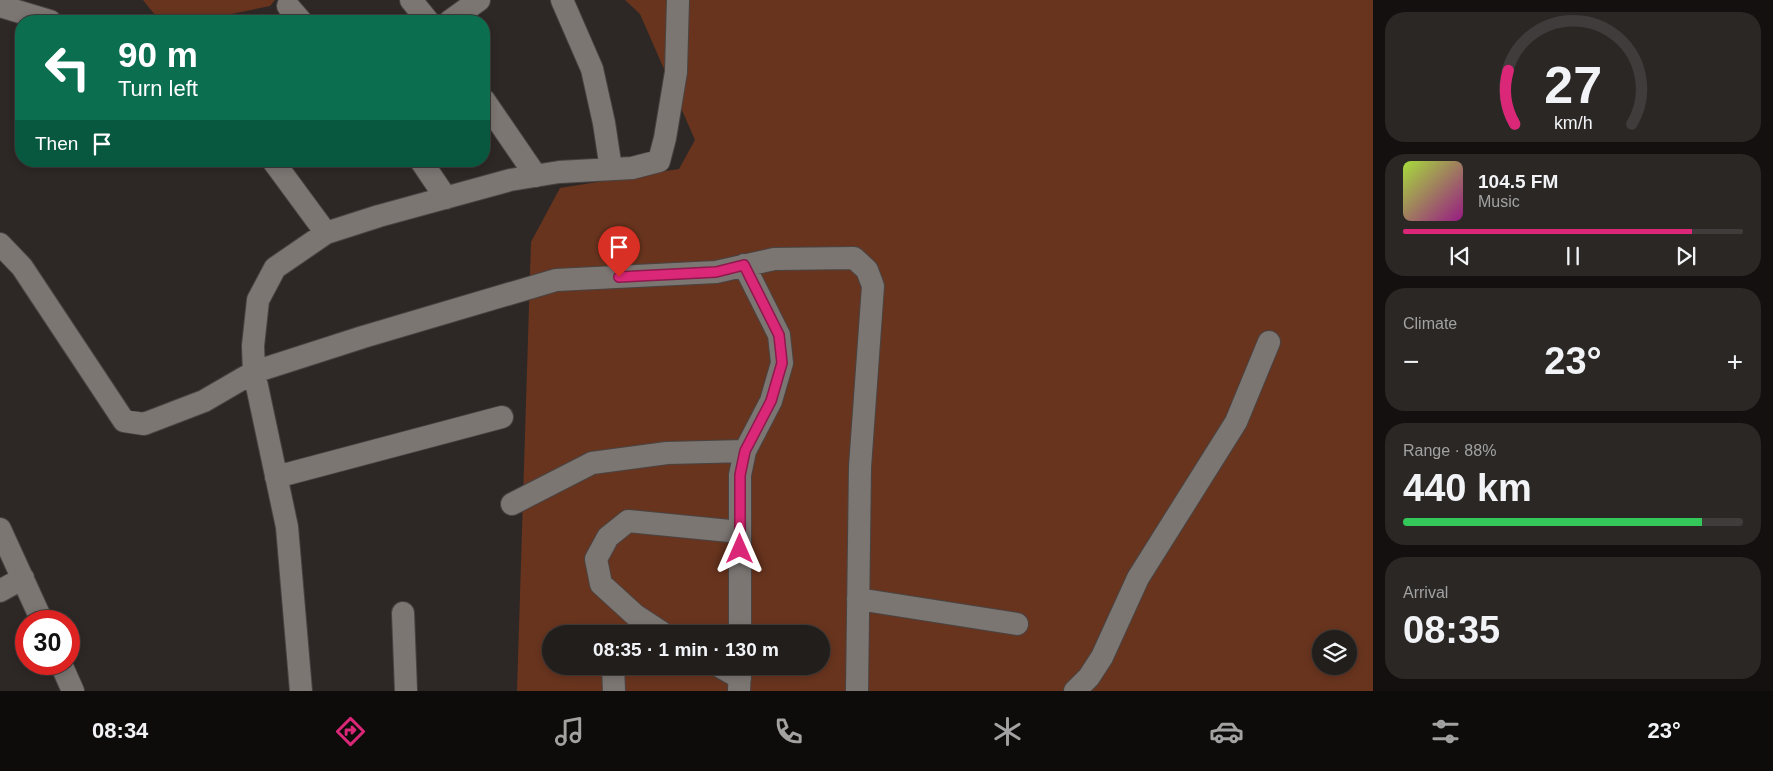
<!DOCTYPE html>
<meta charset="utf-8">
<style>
body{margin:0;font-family:Arial,sans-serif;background:#2a2725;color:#f1f3f6;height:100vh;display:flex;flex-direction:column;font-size:19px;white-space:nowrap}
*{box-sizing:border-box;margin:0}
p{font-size:16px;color:#a2a2a3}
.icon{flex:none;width:28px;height:28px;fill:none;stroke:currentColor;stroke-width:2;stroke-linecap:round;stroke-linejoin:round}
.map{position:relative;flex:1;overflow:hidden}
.panel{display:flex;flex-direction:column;gap:12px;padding:12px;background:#13100f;width:400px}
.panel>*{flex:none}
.banner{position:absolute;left:15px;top:15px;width:475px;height:152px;border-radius:20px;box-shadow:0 2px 8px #0003,0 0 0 1px #3f3c3b;background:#0b6e4f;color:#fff;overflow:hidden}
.buttons{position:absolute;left:1312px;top:630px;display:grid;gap:10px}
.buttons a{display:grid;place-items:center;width:45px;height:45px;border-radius:50%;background:#221e1c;box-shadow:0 2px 8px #0003,0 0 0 1px #3f3c3b;font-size:25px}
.speed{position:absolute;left:15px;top:610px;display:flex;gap:10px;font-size:25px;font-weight:700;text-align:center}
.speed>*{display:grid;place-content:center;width:65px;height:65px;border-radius:50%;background:#221e1c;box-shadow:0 2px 8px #0003,0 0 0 1px #3f3c3b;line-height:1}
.speed .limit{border:8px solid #d22;background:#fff;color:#111}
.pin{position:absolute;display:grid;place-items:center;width:42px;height:42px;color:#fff;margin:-51px -21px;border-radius:50% 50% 50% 0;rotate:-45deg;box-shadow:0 0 5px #0007}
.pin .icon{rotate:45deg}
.me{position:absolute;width:55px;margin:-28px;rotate:0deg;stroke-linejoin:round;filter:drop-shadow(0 0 4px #0008)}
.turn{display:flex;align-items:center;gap:18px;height:105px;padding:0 20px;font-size:22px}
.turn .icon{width:65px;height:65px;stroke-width:2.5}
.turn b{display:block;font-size:35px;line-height:42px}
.then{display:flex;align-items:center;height:48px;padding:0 20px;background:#0003;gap:10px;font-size:19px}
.big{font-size:38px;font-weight:600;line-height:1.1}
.panel .widget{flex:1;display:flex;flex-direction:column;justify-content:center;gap:8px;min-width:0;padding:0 18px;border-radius:20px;background:#2a2725}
.panel .dial{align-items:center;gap:0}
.dial svg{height:130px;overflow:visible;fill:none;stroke:#3f3c3b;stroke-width:7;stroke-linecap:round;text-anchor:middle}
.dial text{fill:#f1f3f6;stroke:none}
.song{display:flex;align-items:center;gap:15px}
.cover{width:60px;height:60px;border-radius:8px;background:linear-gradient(135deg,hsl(80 70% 55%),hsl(310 70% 35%))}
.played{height:5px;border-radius:2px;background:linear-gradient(90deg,#db2777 85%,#3f3c3b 85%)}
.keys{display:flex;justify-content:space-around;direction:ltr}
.heat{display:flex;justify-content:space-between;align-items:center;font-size:28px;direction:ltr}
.charge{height:8px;border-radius:4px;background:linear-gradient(90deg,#34c759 88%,#3f3c3b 0)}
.trip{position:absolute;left:542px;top:625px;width:288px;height:50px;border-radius:25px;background:#221e1c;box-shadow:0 2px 8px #0003,0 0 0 1px #3f3c3b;font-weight:600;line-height:50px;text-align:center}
.tab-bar{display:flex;height:80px;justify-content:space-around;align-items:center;background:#0e0c0b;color:#a2a2a3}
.tab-bar .icon{width:35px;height:35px}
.tab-bar .current{color:#db2777}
.tab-bar b{font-size:22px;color:#f1f3f6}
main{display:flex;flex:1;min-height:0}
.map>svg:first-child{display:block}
.green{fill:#68341e;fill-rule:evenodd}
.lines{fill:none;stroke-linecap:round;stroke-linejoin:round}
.street-casing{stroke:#494443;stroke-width:24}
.street{stroke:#7c7673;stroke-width:22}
.route-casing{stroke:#8e194d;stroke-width:12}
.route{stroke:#db2777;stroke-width:9}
</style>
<main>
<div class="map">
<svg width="1373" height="691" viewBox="0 0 1373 691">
<rect width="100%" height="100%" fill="#2d2825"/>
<path class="green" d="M143,0H275L270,6L197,21H160Z
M625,0H1373V691H517L531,242L560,188L679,169L695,140L640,14ZM551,634H821V666H551ZM1321,639H1349V666H1321Z"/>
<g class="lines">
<defs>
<path id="street" d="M411,0L428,21
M562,0L592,69L604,123L611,169
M0,6L50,21
M288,6L301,21
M450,21L479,0
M484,100L536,176
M273,161L326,233
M421,161L446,198
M0,244L22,267L124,421L144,424L204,401L254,372L363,337L556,280L716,272L774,259L854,258L867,270L873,286L860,467L857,691
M276,477L502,417
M512,504L592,463L667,453L745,451
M0,529L42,621
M0,591L23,578
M858,599L1017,624
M403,613L406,691
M664,634L635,615L601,584L596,559L608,537L628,521L740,532
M740,634V475L745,451L771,401L782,363L779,335L744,265
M61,664L73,691
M613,666L614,691
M719,666L740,678
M301,691L287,527L254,372L253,346L258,300L275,268L326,233L379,216L510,180L559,172L632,168L659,161L665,138L676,72L678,0
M739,691L740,666
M1075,691L1089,677L1102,657L1138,578L1236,422L1269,342"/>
</defs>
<use href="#street" class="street-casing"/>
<use href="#street" class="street"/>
</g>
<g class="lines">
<defs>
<path id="route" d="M619,277L716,272L744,265L779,335L782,363L771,401L745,451L740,475V549"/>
</defs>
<use href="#route" class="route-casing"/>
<use href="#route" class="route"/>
</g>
</svg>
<div class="buttons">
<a><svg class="icon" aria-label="layers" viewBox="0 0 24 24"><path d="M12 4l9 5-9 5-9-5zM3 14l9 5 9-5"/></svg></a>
</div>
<div class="speed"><div class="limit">30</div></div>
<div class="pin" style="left:619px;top:277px;background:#d93025"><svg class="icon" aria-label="arrive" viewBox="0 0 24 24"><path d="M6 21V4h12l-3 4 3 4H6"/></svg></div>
<svg class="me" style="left:740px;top:549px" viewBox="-20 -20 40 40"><path d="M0-17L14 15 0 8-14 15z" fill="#db2777" stroke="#fff" stroke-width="4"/></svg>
<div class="trip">08:35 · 1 min · 130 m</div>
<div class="banner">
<div class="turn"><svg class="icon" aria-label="left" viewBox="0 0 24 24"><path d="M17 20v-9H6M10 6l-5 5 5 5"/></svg><div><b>90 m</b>Turn left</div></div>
<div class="then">Then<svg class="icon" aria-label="arrive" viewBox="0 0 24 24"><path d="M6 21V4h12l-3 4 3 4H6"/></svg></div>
</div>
</div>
<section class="panel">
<div class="widget dial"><svg viewBox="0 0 100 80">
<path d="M14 69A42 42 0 1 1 86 69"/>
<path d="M14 69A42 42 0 0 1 10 36" stroke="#db2777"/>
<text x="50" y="56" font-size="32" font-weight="700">27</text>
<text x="50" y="72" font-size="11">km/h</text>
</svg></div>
<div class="widget">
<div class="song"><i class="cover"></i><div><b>104.5 FM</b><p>Music</p></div></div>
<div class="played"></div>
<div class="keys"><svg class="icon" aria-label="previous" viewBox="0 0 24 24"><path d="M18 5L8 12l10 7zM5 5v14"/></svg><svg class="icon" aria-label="pause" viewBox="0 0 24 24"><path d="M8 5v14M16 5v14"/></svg><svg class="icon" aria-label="next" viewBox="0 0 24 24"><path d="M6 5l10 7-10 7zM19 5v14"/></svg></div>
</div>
<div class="widget"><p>Climate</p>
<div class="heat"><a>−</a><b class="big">23°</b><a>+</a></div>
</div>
<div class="widget"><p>Range · 88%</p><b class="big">440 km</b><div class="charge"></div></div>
<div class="widget"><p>Arrival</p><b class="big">08:35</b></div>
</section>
</main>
<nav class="tab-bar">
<b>08:34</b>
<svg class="icon current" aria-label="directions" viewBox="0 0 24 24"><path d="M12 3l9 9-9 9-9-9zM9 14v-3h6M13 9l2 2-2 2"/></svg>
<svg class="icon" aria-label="music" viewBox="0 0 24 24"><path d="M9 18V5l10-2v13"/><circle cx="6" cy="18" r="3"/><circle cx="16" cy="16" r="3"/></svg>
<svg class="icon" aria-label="phone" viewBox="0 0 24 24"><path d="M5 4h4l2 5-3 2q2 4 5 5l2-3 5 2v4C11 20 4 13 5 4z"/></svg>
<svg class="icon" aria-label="climate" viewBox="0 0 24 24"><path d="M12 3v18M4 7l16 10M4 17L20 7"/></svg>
<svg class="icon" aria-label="car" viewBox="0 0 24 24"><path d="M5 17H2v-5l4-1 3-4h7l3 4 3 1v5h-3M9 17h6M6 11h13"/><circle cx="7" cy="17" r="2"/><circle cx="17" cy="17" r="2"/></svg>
<svg class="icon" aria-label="filters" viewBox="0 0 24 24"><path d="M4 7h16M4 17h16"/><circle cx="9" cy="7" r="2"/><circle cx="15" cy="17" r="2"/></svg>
<b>23°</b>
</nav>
